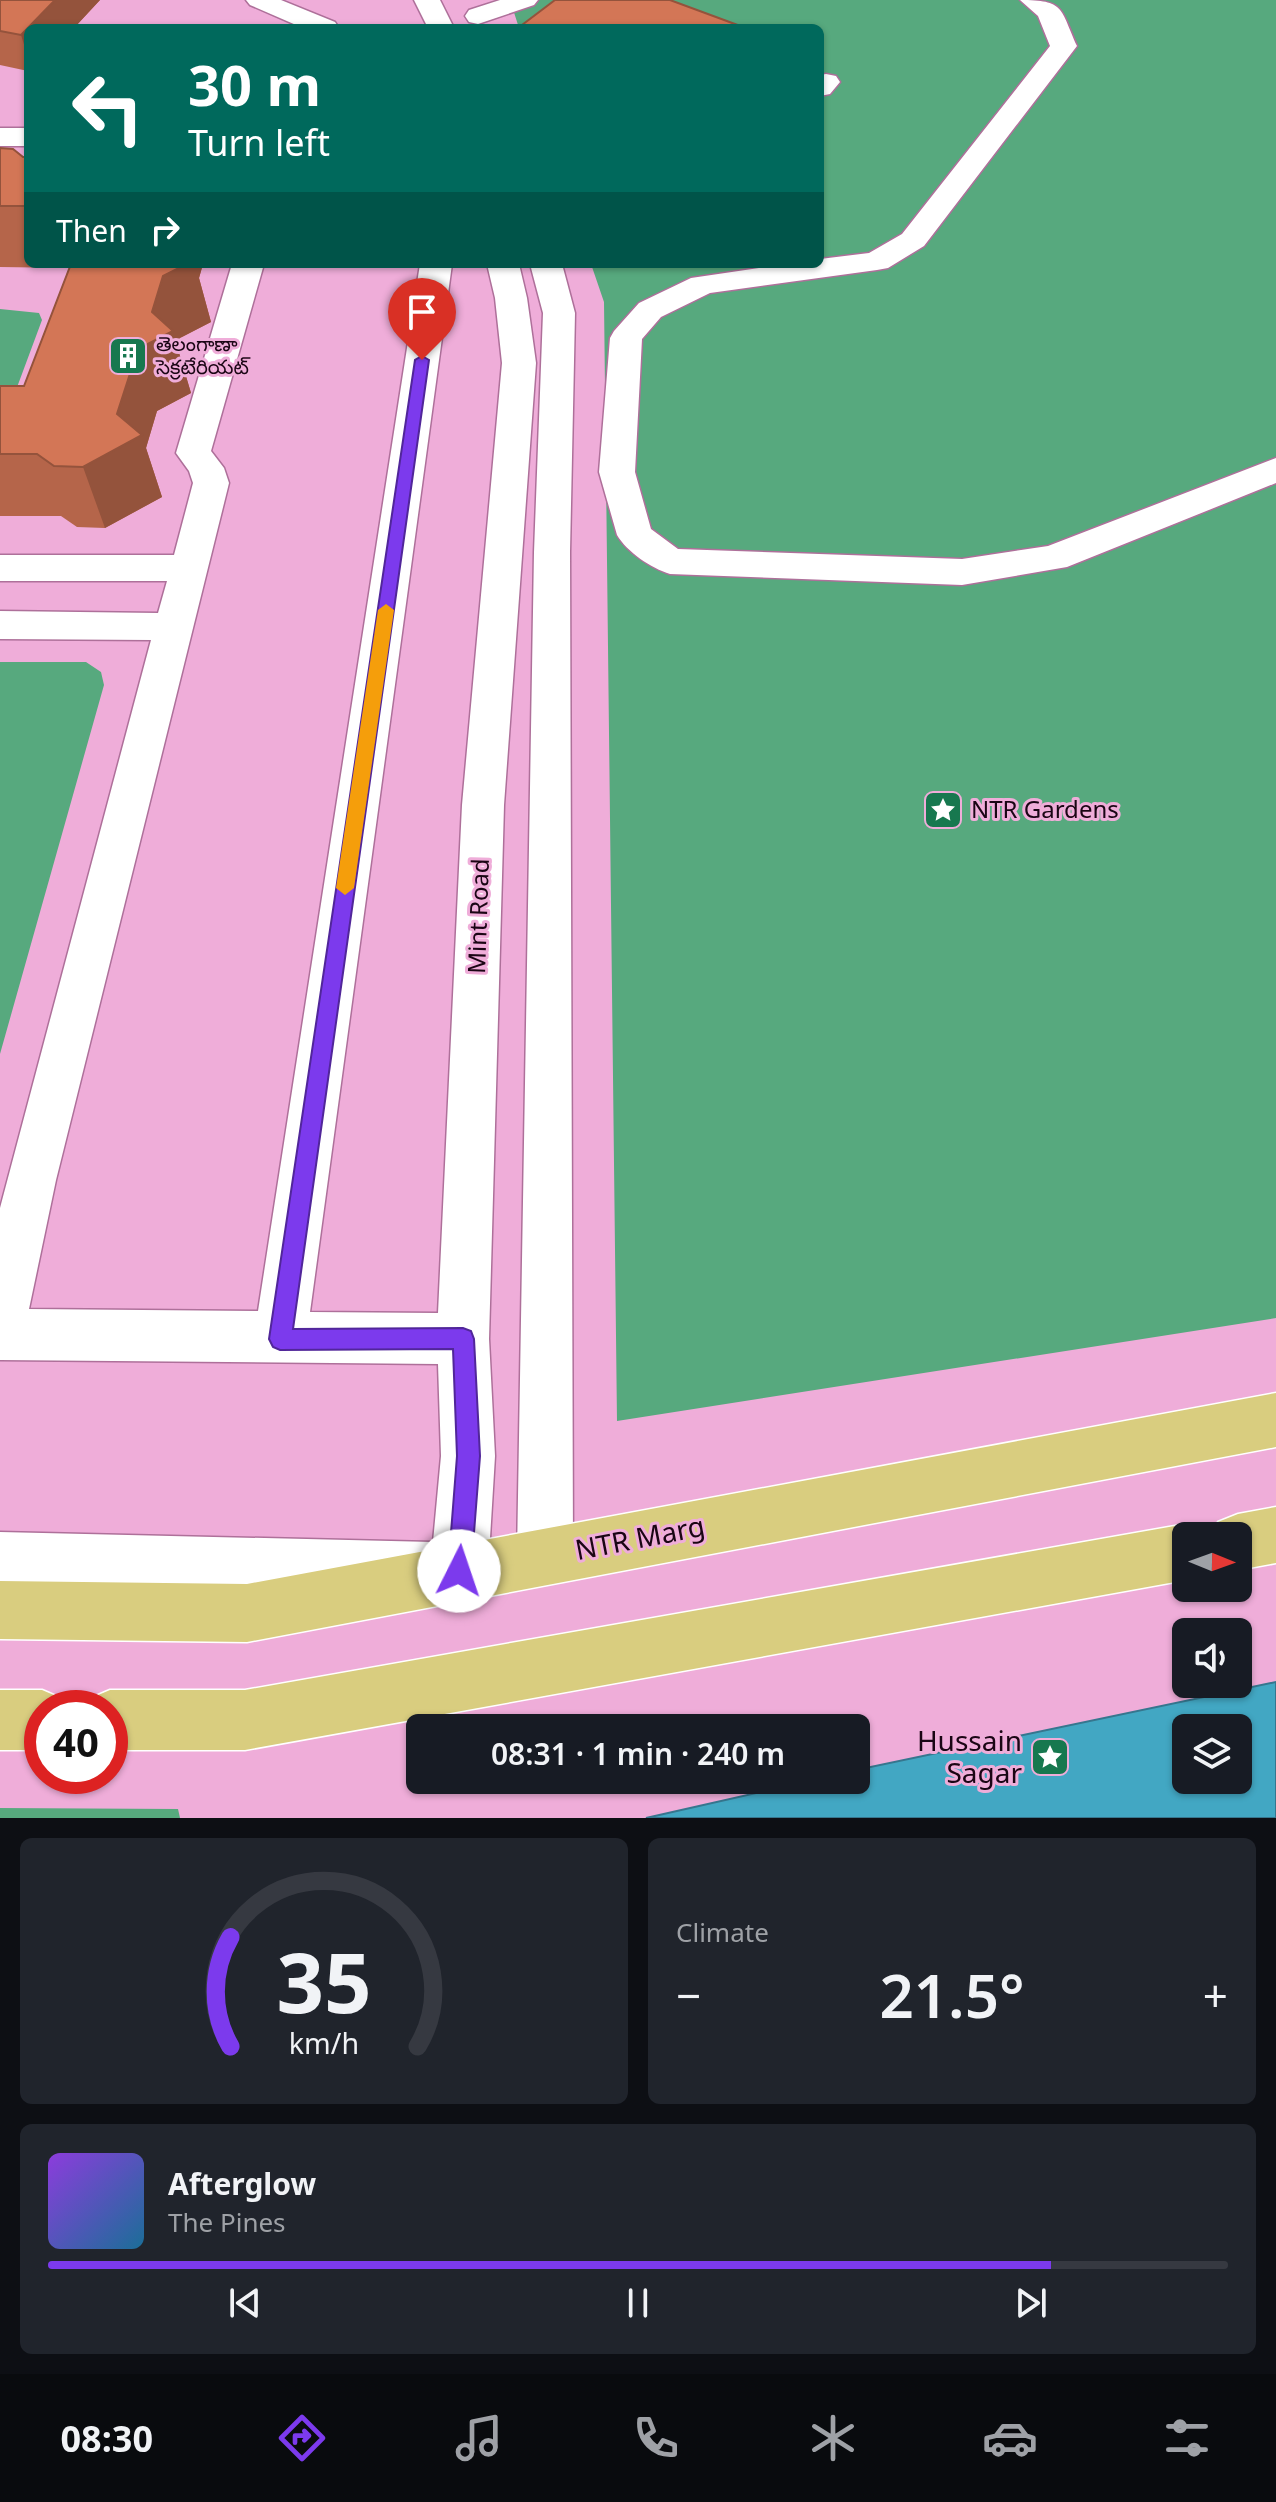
<!DOCTYPE html>
<meta charset="utf-8">
<style>
body{margin:0;font-family:"Noto Sans","Noto Sans Telugu",sans-serif;background:#20242c;color:#f1f3f6;height:100vh;display:flex;flex-direction:column;font-size:30px;white-space:nowrap}
*{box-sizing:border-box;margin:0}
p{font-size:26px;color:#9ea1a6}
.icon{flex:none;width:44px;height:44px;fill:none;stroke:currentColor;stroke-width:2;stroke-linecap:round;stroke-linejoin:round}
.map{position:relative;height:1818px;overflow:hidden}
.sheet{display:flex;flex-direction:column;gap:20px;padding:20px;background:#0d0f14;flex:1}
.sheet>*{flex:none}
.top-card{position:absolute;left:24px;top:24px;width:800px;height:244px;border-radius:12px;box-shadow:0 2px 6px #0004;background:#00695c;color:#fff;overflow:hidden}
.needle{width:52px;rotate:91deg}
.fabs{position:absolute;left:1172px;top:1522px;display:grid;gap:16px}
.fabs a{display:grid;place-items:center;width:80px;height:80px;border-radius:12px;background:#171b24;box-shadow:0 2px 6px #0004;font-size:40px}
.speed{position:absolute;left:24px;top:1690px;display:flex;gap:16px;font-size:40px;font-weight:700;text-align:center}
.speed>*{display:grid;place-content:center;width:104px;height:104px;border-radius:50%;background:#171b24;box-shadow:0 2px 6px #0004;line-height:1}
.speed .limit{border:12px solid #d22;background:#fff;color:#111}
.pin{position:absolute;display:grid;place-items:center;width:68px;height:68px;color:#fff;margin:-82px -34px;border-radius:50% 50% 50% 0;rotate:-45deg;box-shadow:0 0 8px #0007}
.pin .icon{rotate:45deg}
.me{position:absolute;width:88px;margin:-44px;rotate:4deg;stroke-linejoin:round;filter:drop-shadow(0 0 6px #0008)}
.turn{display:flex;align-items:center;gap:28px;height:168px;padding:0 32px;font-size:36px}
.turn .icon{width:104px;height:104px;stroke-width:2.5}
.turn b{display:block;font-size:56px;line-height:68px}
.then{display:flex;align-items:center;height:76px;padding:0 32px;background:#0003;gap:16px;font-size:30px}
.big{font-size:60px;font-weight:600;line-height:1.1}
.sheet .tile{flex:1;display:flex;flex-direction:column;justify-content:center;gap:12px;min-width:0;padding:0 28px;border-radius:12px;background:#20242c}
.sheet .dial{align-items:center;gap:0}
.dial svg{height:208px;overflow:visible;fill:none;stroke:#363941;stroke-width:7;stroke-linecap:round;text-anchor:middle}
.dial text{fill:#f1f3f6;stroke:none}
.song{display:flex;align-items:center;gap:24px}
.cover{width:96px;height:96px;border-radius:12px;background:linear-gradient(135deg,hsl(270 70% 55%),hsl(200 70% 35%))}
.played{height:8px;border-radius:4px;background:linear-gradient(90deg,#7c3aed 85%,#363941 85%)}
.keys{display:flex;justify-content:space-around;direction:ltr}
.heat{display:flex;justify-content:space-between;align-items:center;font-size:44px;direction:ltr}
.sheet .tiles{flex:1;display:grid;gap:20px;grid-template-columns:1fr 1fr}
.tile:last-child{grid-column:span 2}
.trip{position:absolute;left:406px;top:1714px;width:464px;height:80px;border-radius:12px;background:#171b24;box-shadow:0 2px 6px #0004;font-weight:600;line-height:80px;text-align:center}
.tabs{display:flex;height:128px;justify-content:space-around;align-items:center;background:#090b0e;color:#9ea1a6}
.tabs .icon{width:56px;height:56px}
.tabs .current{color:#7c3aed}
.tabs b{font-size:36px;color:#f1f3f6}
.map>svg:first-child{display:block}
.green{fill:#57a97e}
.water{fill:#42a7c3;stroke:#36768e;stroke-width:2;fill-rule:evenodd}
.lines{fill:none;stroke-linecap:round;stroke-linejoin:round}
.minor-casing{stroke:#ae709a;stroke-width:3}
.major-casing{stroke:#fff;stroke-width:3}
.minor{fill:#fff;fill-rule:evenodd}
.major{fill:#d9cd7f;fill-rule:evenodd}
.wall{fill:#b5654a}
.shaded-wall{fill:#94533c}
.building{fill:#d37656;stroke:#94533c;stroke-width:2}
.route{fill:#7c3aed;stroke:#51269a;stroke-width:2}
.slow{fill:#f59e0b}
.labels{text-anchor:middle;stroke-width:6;stroke-linejoin:round;paint-order:stroke}
.far-poi-label{font-size:20px;fill:#1a0514;stroke:#efadd9;text-anchor:start}
.poi-label{font-size:24px;fill:#1a0514;stroke:#efadd9;text-anchor:start}
.street-label{font-size:24px;fill:#1a0514;stroke:#efadd9}
.near-street-label{font-size:28px;fill:#1a0514;stroke:#efadd9}
.near-poi-label{font-size:28px;fill:#1a0514;stroke:#efadd9;text-anchor:end}
</style>
<div class="map">
<svg width="1276" height="1818" viewBox="0 0 1276 1818">
<rect width="100%" height="100%" fill="#efadd9"/>
<path class="green" d="M510,0H1276V1318L617,1421L604,302L591,264H820V28H519Z
M0,309L39,313L42,320L16,390L0,405Z
M0,662H86L101,672L104,685L0,1054Z
M0,1808L178,1809L180,1818H0Z"/>
<path class="water" d="M1276,1682V1818H646L814,1780H856V1770ZM1186,1728H1238V1780H1186Z"/>
<g class="lines">
<defs>
<path id="minor" d="M246,0H281L335,22L339,28H303L250,5Z
M414,0H440L454,28H428Z
M500,0H538L534,5L478,24L469,22L465,16L469,10Z
M1020,0C1065,0 1060,8 1077,46L924,246L888,268L877,270L710,293L661,317L642,339L635,472L651,529L678,549L962,559L1048,546L1276,458V483L1067,567L962,585L670,574C651,568 627,552 617,535L599,472L610,338L614,331L639,303L691,278L787,264H820V259L869,253L902,234L1050,46L1038,16Z
M826,74L836,76L840,82L830,94L820,96V75Z
M0,128H28V146H0Z
M232,264H264L211,451L224,468L229,483L56,1180L29,1309L258,1311L420,264H452L310,1312L438,1313L462,805L502,363L495,298L487,264H519L527,298L536,363L504,805L489,1339L495,1456L488,1571L479,1591L459,1600L0,1588V1532L433,1542L441,1456L438,1364L0,1360V1208L151,640L0,639V611L158,613L167,581H0V555H174L193,483L189,471L176,453Z
M530,264H562L575,313L570,552L573,1556L565,1576L545,1584L525,1576L517,1556L534,552L543,313Z"/>
<path id="major" d="M1276,1393V1447L247,1642L0,1639V1581L247,1584Z
M1276,1507V1563L1238,1570V1536H1212L1218,1522L1238,1514Z
M1186,1524L1206,1532L1208,1536H1186V1580L245,1750H110V1708H85L89,1699L110,1690H245Z
M0,1690H42L63,1699L67,1708H42V1750H0Z"/>
</defs>
<use href="#minor" class="minor-casing"/>
<use href="#major" class="major-casing"/>
<use href="#minor" class="minor"/>
<use href="#major" class="major"/>
</g>
<path class="wall" d="M0,0H100L74,28H28V71L0,65Z
M0,206H28V264H203L199,278L211,322L180,338L177,346L191,393L157,411L146,448L162,497L105,528L77,527L61,516H0V386H24L69,268L0,267Z"/>
<path class="shaded-wall" d="M55,0H100L74,28H28V57L21,35Z
M182,264H203L199,278L211,322L180,338L177,346L191,393L157,411L146,448L162,497L105,528L83,467L117,414L163,276Z"/>
<path class="building" d="M0,0H55L21,35L0,31Z
M555,0H670L743,27L742,28H518Z
M0,148L13,149L23,157H28V206H0Z
M71,264H187L163,276L152,312L173,331L138,349L117,414L142,435L83,467L54,466L37,454H0V386H24Z"/>
<path class="route" d="M422,356L429,360L293,1329L463,1328L471,1331L474,1339L480,1456L471,1571L468,1579L459,1582L451,1579L448,1571L457,1456L453,1349L280,1350L273,1347L269,1339L415,360Z"/>
<path class="slow" d="M386,604L394,610L354,888L345,895L336,888L378,610Z"/>
<defs>
<symbol id="building-square" viewBox="-11 -11 22 22"><rect x="-9" y="-9" width="18" height="18" rx="4" fill="#17784f" stroke="#efadd9"/><path d="M-4-6H4V6H1V3H-1V6H-4ZM-2.5-4.3h1.7v1.8h-1.7ZM.8-4.3h1.7v1.8H.8ZM-2.5-1h1.7V.8h-1.7ZM.8-1h1.7V.8H.8Z" fill="#fff"/></symbol>
<symbol id="sight-square" viewBox="-11 -11 22 22"><rect x="-9" y="-9" width="18" height="18" rx="4" fill="#17784f" stroke="#efadd9"/><path d="M0-6L1.8-2.2L6-1.7L2.9 1.2L3.7 5.4L0 3.3L-3.7 5.4L-2.9 1.2L-6-1.7L-1.8-2.2Z" fill="#fff"/></symbol>
</defs>
<g fill-rule="evenodd">
<use href="#building-square" x="106" y="334" width="44" height="44"/>
<use href="#sight-square" x="921" y="788" width="44" height="44"/>
<use href="#sight-square" x="1028" y="1735" width="44" height="44"/>
</g>
<g class="labels">
<g class="far-poi-label">
<text x="156" y="351">తెలంగాణా<tspan x="156" dy="23">సెక్రటేరియట్</tspan></text>
</g>
<g class="poi-label">
<text x="971" y="818">NTR Gardens</text>
</g>
<g class="street-label">
<text transform="translate(479 916) rotate(-88)" y="8">Mint Road</text>
</g>
<g class="near-street-label">
<text transform="translate(640 1538) rotate(-11)" y="10">NTR Marg</text>
</g>
<g class="near-poi-label">
<text x="1022" y="1751">Hussain<tspan x="1022" dy="32">Sagar</tspan></text>
</g>
</g>
</svg>
<div class="fabs">
<a><svg class="needle" viewBox="-14 -14 28 28"><path d="M0-13l5 13h-10z" fill="#e53935"/><path d="M0 13l5-13h-10z" fill="#9ea1a6"/></svg></a>
<a><svg class="icon" aria-label="sound" viewBox="0 0 24 24"><path d="M4 9h4l5-4v14l-5-4H4zM17 9q2 3 0 6"/></svg></a>
<a><svg class="icon" aria-label="layers" viewBox="0 0 24 24"><path d="M12 4l9 5-9 5-9-5zM3 14l9 5 9-5"/></svg></a>
</div>
<div class="speed"><div class="limit">40</div></div>
<div class="pin" style="left:422px;top:360px;background:#d93025"><svg class="icon" aria-label="arrive" viewBox="0 0 24 24"><path d="M6 21V4h12l-3 4 3 4H6"/></svg></div>
<svg class="me" style="left:459px;top:1571px" viewBox="-20 -20 40 40"><circle r="19" fill="#fff"/><path d="M0-13L10 11 0 6-10 11z" fill="#7c3aed"/></svg>
<div class="trip">08:31 · 1 min · 240 m</div>
<div class="top-card">
<div class="turn"><svg class="icon" aria-label="left" viewBox="0 0 24 24"><path d="M17 20v-9H6M10 6l-5 5 5 5"/></svg><div><b>30 m</b>Turn left</div></div>
<div class="then">Then<svg class="icon" aria-label="right" viewBox="0 0 24 24"><path d="M7 20v-9h11M14 6l5 5-5 5"/></svg></div>
</div>
</div>
<section class="sheet">
<div class="tiles">
<div class="tile dial"><svg viewBox="0 0 100 80">
<path d="M14 69A42 42 0 1 1 86 69"/>
<path d="M14 69A42 42 0 0 1 14 27" stroke="#7c3aed"/>
<text x="50" y="56" font-size="32" font-weight="700">35</text>
<text x="50" y="72" font-size="11">km/h</text>
</svg></div>
<div class="tile"><p>Climate</p>
<div class="heat"><a>−</a><b class="big">21.5°</b><a>+</a></div>
</div>
<div class="tile">
<div class="song"><i class="cover"></i><div><b>Afterglow</b><p>The Pines</p></div></div>
<div class="played"></div>
<div class="keys"><svg class="icon" aria-label="previous" viewBox="0 0 24 24"><path d="M18 5L8 12l10 7zM5 5v14"/></svg><svg class="icon" aria-label="pause" viewBox="0 0 24 24"><path d="M8 5v14M16 5v14"/></svg><svg class="icon" aria-label="next" viewBox="0 0 24 24"><path d="M6 5l10 7-10 7zM19 5v14"/></svg></div>
</div>
</div>
</section>
<nav class="tabs">
<b>08:30</b>
<svg class="icon current" aria-label="directions" viewBox="0 0 24 24"><path d="M12 3l9 9-9 9-9-9zM9 14v-3h6M13 9l2 2-2 2"/></svg>
<svg class="icon" aria-label="music" viewBox="0 0 24 24"><path d="M9 18V5l10-2v13"/><circle cx="6" cy="18" r="3"/><circle cx="16" cy="16" r="3"/></svg>
<svg class="icon" aria-label="phone" viewBox="0 0 24 24"><path d="M5 4h4l2 5-3 2q2 4 5 5l2-3 5 2v4C11 20 4 13 5 4z"/></svg>
<svg class="icon" aria-label="climate" viewBox="0 0 24 24"><path d="M12 3v18M4 7l16 10M4 17L20 7"/></svg>
<svg class="icon" aria-label="car" viewBox="0 0 24 24"><path d="M5 17H2v-5l4-1 3-4h7l3 4 3 1v5h-3M9 17h6M6 11h13"/><circle cx="7" cy="17" r="2"/><circle cx="17" cy="17" r="2"/></svg>
<svg class="icon" aria-label="filters" viewBox="0 0 24 24"><path d="M4 7h16M4 17h16"/><circle cx="9" cy="7" r="2"/><circle cx="15" cy="17" r="2"/></svg>
</nav>
